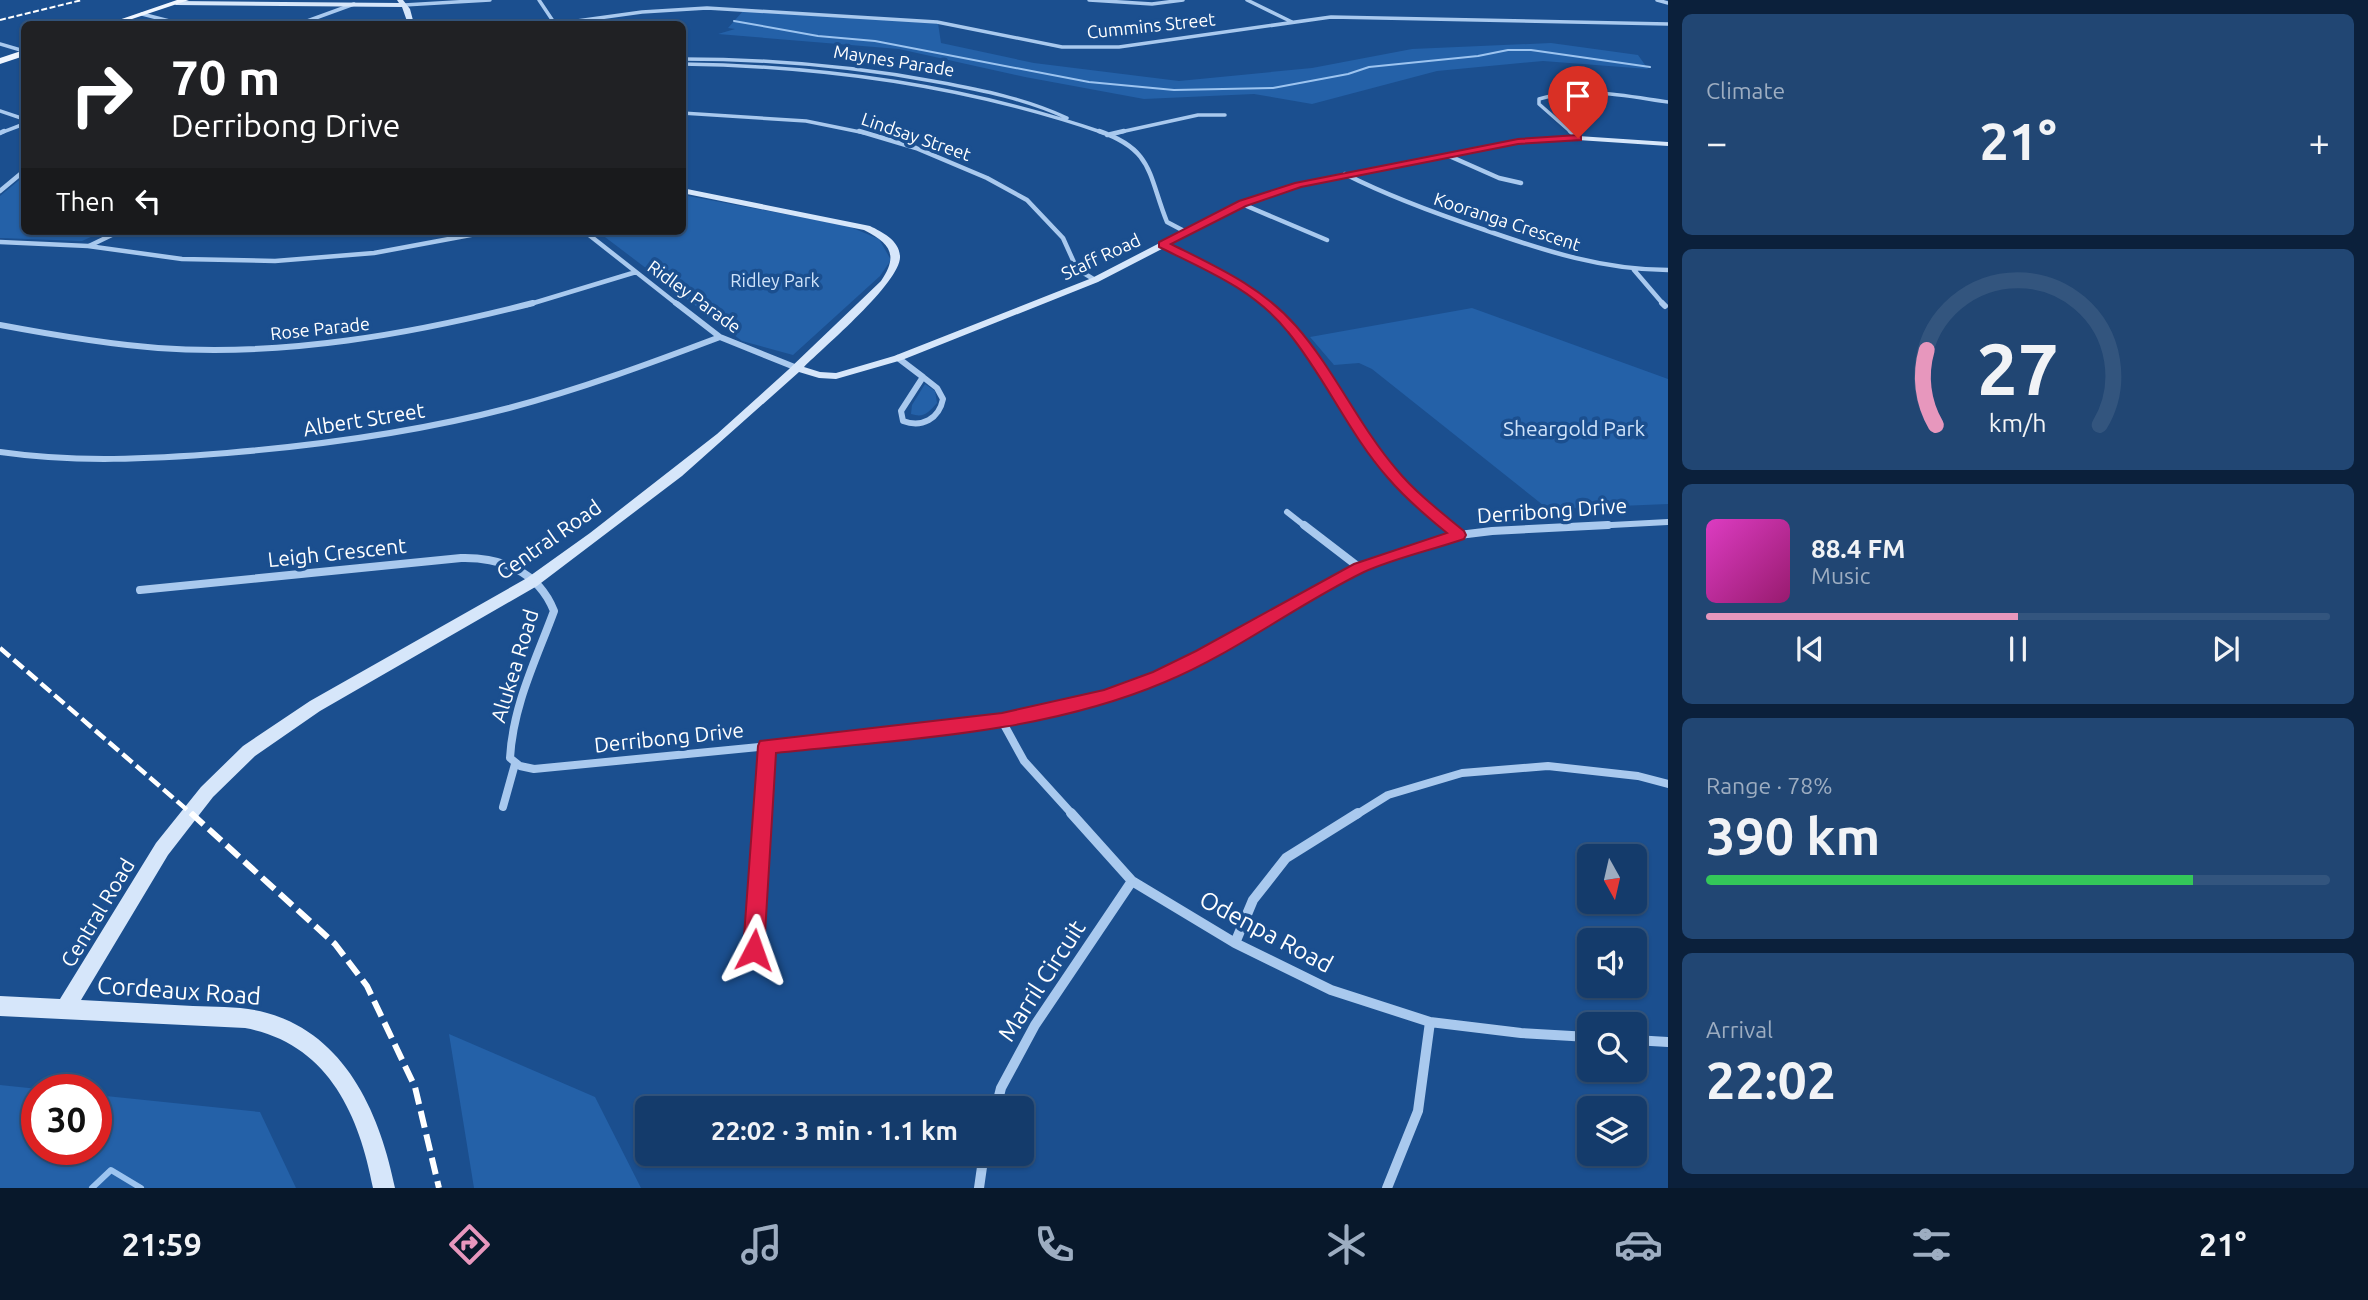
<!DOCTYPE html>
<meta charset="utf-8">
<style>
body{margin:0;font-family:Ubuntu,sans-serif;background:#214673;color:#f1f3f6;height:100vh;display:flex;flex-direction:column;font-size:26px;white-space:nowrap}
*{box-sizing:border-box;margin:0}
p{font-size:23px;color:#9dadc1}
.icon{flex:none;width:38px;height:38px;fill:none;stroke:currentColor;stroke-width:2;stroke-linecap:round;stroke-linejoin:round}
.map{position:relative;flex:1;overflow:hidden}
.panel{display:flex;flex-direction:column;gap:14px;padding:14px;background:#0b203b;width:700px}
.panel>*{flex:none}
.top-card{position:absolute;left:21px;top:21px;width:665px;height:214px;border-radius:10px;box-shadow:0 2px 5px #0004,0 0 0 2px #33557e;background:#202124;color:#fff;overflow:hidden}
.needle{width:46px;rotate:172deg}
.buttons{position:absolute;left:1577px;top:844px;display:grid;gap:14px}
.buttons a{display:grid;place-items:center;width:70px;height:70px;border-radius:10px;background:#143b6b;box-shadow:0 2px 5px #0004,0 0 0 2px #33557e;font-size:35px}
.speed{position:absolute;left:21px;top:1074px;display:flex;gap:14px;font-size:35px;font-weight:700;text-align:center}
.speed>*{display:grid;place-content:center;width:91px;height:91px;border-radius:50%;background:#143b6b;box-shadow:0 2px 5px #0004,0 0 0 2px #33557e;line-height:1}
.speed .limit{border:10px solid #d22;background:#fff;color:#111}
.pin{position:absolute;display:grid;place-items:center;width:60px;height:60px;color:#fff;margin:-72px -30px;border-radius:50% 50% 50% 0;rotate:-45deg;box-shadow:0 0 7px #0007}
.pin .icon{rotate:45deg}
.me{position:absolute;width:77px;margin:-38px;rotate:4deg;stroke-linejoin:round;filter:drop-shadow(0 0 5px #0008)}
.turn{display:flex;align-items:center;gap:24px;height:147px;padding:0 35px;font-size:32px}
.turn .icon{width:91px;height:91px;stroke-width:2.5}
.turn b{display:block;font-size:49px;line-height:60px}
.then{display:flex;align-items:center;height:66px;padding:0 35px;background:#0003;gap:14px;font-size:26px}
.big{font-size:52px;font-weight:700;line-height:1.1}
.panel .tile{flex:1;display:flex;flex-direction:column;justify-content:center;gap:10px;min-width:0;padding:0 24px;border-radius:10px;background:#214673}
.panel .dial{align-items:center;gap:0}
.dial svg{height:182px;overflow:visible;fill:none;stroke:#33557e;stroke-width:7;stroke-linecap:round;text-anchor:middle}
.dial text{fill:#f1f3f6;stroke:none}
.song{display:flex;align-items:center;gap:21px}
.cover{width:84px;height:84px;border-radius:10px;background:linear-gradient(135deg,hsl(310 70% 55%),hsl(320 70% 35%))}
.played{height:7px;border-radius:4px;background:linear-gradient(90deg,#e797bd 50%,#33557e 50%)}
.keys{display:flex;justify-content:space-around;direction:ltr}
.heat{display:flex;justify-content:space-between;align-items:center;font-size:38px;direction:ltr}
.charge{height:10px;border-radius:5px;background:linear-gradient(90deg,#34c759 78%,#33557e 0)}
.trip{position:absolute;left:635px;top:1096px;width:399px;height:70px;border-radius:10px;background:#143b6b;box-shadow:0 2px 5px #0004,0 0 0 2px #33557e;font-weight:700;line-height:70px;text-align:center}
.tab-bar{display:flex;height:112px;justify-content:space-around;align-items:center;background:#08182b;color:#9dadc1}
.tab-bar .icon{width:49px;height:49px}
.tab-bar .active{color:#e797bd}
.tab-bar b{font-size:32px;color:#f1f3f6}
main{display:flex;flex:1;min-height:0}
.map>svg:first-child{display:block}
.green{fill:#2461a8}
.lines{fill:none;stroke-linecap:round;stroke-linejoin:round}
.stream-far1{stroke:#9cc4f0;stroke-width:2}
.stream{stroke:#9cc4f0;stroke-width:6}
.street-far4{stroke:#a9c9ee;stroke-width:3.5}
.street-far3{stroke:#a9c9ee;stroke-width:4.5}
.street-far2{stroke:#a9c9ee;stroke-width:6}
.street-far1{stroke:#a9c9ee;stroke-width:8}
.street{stroke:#a9c9ee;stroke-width:10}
.secondary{fill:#d6e6fa;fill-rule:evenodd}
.primary{fill:#f0f6ff;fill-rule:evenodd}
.rail-far2{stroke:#fff;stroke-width:2;stroke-dasharray:6 2.5;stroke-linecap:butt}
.rail-far1{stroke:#fff;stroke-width:4.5;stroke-dasharray:13 5;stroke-linecap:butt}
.rail{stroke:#fff;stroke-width:6;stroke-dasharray:17 7;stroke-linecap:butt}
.route{fill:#e11d48;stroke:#92132f;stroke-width:2}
.labels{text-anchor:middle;stroke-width:7;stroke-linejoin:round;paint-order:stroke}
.far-street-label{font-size:18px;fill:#fff;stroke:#1b4f8f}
.far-park-label{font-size:18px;fill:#cfe3fa;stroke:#1b4f8f}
.street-label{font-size:21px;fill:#fff;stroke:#1b4f8f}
.park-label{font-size:21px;fill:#cfe3fa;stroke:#1b4f8f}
.near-street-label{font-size:24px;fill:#fff;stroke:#1b4f8f}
</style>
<main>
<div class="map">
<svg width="1668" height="1188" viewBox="0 0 1668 1188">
<rect width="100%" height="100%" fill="#1b4f8f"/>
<path class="green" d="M743,11L938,23L941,43L1034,63L1179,81L1312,68L1412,49L1551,43L1638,55L1648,69L1543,61L1437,71L1312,104L1254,94L1144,99L1025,77L899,49L718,34L735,29L728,28Z
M24,176V231H104L82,241L0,238V196Z
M683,195L848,226L879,239L891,260L880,276L793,355L742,341L597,231H682Z
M1472,308L1668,379V504L1548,509L1372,369L1359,363L1334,365L1310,337Z
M925,384L935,391L937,403C928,413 924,418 911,414L912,405Z
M449,1034L595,1097L641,1188H474Z
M0,1085L48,1090H37V1150H96V1095L260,1112L296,1188H0Z"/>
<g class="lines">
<path class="stream-far1" d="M734,21L818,36L875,41L1089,82L1174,90L1273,88L1348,74L1369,67L1478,56L1508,50H1531L1650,67"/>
<path class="stream" d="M92,1188L111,1170L141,1188"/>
<path class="street-far4" d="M539,0L555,24
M1089,0L1152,4L1183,0
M1247,0L1292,22
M1657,0L1668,3
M404,5L490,0
M142,14L181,24
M299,24L354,4
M555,24L642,12L707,8L937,22L1062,47H1119L1331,17L1668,24
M0,44L24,51
M682,59C768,59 853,66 938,82C982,90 1026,99 1067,118
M682,64C826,66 968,86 1104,133
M0,111L24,119
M682,113L806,121L865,133
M0,133L24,124
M1116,133L1198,115H1225
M1572,133L1539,104V99C1581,86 1625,96 1668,102"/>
<path class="street-far3" d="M859,131L916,148L987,178L1027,200L1063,238L1077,269L1095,280
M1099,131C1154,150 1148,175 1167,222L1186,232
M1570,131L1578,138
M0,133L4,131
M1107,135L1124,131
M1447,155L1499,178L1521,183
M1345,174C1390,197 1437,214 1485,230C1545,251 1604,270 1668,270
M0,191L24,171
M1242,204L1327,240
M584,231L678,305
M0,242L88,246L182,259L275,261L374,253L492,231
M1163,244L1232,280L1267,305
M89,246L120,231
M1634,270L1664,305
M527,305L636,272"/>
<path class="street-far2" d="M676,303L720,337L797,368
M1265,303L1306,345L1392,474L1449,527
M1662,303L1665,306
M0,325C53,335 105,344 158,348C284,357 412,334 533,303
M898,358L923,377
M923,377L937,388L943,399C939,419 922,428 903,421L901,411Z
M0,452C76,463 151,459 227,453C322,445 417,432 509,408C581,389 651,363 720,337
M1287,512L1306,527
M1574,527L1668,522"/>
<path class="street-far1" d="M1304,525L1360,568
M1447,525L1459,535
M140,590L461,558C501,557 538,571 554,611C536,660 513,705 510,758L520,766L534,769L924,731L1002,721L1050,711L1105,697L1159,677L1360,568L1420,547L1459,535L1492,531L1608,525
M1002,721L1024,761L1073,815
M503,807L515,764
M763,815L767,746
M1356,815L1388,795L1462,773L1548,766L1638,776L1668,784"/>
<path class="street" d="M1071,813L1132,881L1235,943L1331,990L1430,1022L1521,1033L1589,1037
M1235,943L1253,900L1286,858L1358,813
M754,950L763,813
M1634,1040L1668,1042
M996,1108L1001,1088L1035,1025L1132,881
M979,1188L984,1153
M1387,1188L1418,1111L1430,1022"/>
<path class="secondary" d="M397,0H403L410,9L414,24H408L402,7L176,5L173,3L176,1L399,3Z
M1578,136L1668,142V146L1578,140L1518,144L1301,187L1245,206L1098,282L902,360L836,379L819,378L799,372L682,476L537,586L320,711L255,756L213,797L168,855L81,1000C119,1002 156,1004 193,1006C218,1007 243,1006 267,1013C346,1035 380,1114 395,1188H373C359,1113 327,1043 245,1028L0,1016V996L60,999L156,843L201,787L243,746L310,701L527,578L590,533L717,434L788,370L881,281C899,255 890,243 864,230L682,193V188L870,226C882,232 899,240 900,256C902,281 824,347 804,367L820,372L836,373L894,356L1092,278L1239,202L1296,183L1518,140Z"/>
<path class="primary" d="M177,0H189L117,24H107Z
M24,50V56L0,64V58Z"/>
<path class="rail-far2" d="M0,20L82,0"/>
<path class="rail-far1" d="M0,648L193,815"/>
<path class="rail" d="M191,813L335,944L367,986L415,1087L439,1188"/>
</g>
<path class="route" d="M1578,135L1581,136V140L1518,144L1301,187L1246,206L1171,244C1217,267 1262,287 1296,326C1334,369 1359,426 1397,470C1416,493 1441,512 1464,531L1466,535L1464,539C1432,550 1395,558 1364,572C1296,605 1235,653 1165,682C1042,734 906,739 776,753L764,950L761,957L754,960L746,957L743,950L758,746L760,741L1002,713L1104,690L1153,672L1196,651L1354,564L1447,533C1426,516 1406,499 1388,478C1349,434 1325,377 1288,332C1255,290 1206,270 1159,247V242L1239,201L1295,183L1518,139Z"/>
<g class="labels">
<g class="far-street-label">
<text transform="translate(1151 26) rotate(-6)" y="6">Cummins Street</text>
<text transform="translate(894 61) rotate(9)" y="6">Maynes Parade</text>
<text transform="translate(916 137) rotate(19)" y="6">Lindsay Street</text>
<text transform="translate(1507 222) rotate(18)" y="6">Kooranga Crescent</text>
<text transform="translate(1101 257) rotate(-25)" y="6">Staff Road</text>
<text transform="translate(694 297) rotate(36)" y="6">Ridley Parade</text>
<text transform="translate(320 329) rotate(-6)" y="6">Rose Parade</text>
</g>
<g class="far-park-label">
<text x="775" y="287">Ridley Park</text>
</g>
<g class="street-label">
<text transform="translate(364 420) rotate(-9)" y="7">Albert Street</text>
<text transform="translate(1552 511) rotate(-4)" y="7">Derribong Drive</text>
<text transform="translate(549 540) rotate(-35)" y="7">Central Road</text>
<text transform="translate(337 553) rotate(-6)" y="7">Leigh Crescent</text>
<text transform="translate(515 666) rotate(-73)" y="7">Alukea Road</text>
<text transform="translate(669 738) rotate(-6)" y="7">Derribong Drive</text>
<text transform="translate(98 913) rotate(-59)" y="7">Central Road</text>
</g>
<g class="park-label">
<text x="1574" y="436">Sheargold Park</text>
</g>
<g class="near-street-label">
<text transform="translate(1266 932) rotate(28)" y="8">Odenpa Road</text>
<text transform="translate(1042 981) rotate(-57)" y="8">Marril Circuit</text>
<text transform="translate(179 991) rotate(4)" y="8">Cordeaux Road</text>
</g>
</g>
</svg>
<div class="buttons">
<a><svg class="needle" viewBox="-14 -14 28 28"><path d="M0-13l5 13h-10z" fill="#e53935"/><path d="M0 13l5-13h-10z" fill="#9dadc1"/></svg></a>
<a><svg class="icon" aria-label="sound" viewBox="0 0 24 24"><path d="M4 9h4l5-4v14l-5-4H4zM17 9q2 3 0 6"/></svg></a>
<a><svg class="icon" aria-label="search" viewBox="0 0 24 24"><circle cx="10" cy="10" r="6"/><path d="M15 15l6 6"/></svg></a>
<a><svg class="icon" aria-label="layers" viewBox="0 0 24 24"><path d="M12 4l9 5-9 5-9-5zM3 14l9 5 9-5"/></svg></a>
</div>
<div class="speed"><div class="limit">30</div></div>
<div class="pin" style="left:1578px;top:138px;background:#d93025"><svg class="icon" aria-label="arrive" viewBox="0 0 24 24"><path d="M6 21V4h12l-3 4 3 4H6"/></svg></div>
<svg class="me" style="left:754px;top:950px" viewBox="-20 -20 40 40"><path d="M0-17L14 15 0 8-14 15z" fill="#e11d48" stroke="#fff" stroke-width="4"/></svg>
<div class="trip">22:02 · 3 min · 1.1 km</div>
<div class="top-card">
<div class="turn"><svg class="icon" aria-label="right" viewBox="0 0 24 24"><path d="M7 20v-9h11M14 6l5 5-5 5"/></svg><div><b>70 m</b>Derribong Drive</div></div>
<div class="then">Then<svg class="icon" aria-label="left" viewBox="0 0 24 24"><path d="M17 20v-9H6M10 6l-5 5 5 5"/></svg></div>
</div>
</div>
<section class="panel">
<div class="tile"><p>Climate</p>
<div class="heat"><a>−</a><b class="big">21°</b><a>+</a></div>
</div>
<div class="tile dial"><svg viewBox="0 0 100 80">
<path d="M14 69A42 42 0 1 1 86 69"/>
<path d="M14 69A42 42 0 0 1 10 36" stroke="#e797bd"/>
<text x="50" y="56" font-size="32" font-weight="700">27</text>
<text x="50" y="72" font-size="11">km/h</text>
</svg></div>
<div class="tile">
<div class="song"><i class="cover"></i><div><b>88.4 FM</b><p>Music</p></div></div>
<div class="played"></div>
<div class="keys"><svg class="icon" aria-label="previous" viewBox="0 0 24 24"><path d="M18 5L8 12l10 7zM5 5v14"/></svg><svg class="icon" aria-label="pause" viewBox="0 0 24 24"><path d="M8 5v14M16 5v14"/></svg><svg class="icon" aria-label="next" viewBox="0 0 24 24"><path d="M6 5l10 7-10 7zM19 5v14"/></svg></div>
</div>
<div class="tile"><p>Range · 78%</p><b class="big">390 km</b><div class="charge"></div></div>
<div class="tile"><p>Arrival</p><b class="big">22:02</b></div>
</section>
</main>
<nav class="tab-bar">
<b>21:59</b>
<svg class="icon active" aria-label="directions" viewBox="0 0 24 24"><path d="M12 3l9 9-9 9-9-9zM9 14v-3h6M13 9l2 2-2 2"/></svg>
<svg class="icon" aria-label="music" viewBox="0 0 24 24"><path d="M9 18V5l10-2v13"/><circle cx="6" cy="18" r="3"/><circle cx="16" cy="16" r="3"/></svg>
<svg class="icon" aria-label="phone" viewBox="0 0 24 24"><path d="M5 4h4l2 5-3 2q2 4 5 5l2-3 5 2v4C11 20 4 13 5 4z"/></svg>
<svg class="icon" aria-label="climate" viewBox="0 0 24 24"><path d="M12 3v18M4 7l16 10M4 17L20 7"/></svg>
<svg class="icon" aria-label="car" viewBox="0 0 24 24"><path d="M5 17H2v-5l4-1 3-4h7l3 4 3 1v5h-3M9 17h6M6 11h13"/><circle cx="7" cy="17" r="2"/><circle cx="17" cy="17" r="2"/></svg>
<svg class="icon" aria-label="filters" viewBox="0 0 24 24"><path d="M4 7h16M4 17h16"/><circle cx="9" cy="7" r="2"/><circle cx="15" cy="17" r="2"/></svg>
<b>21°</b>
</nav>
